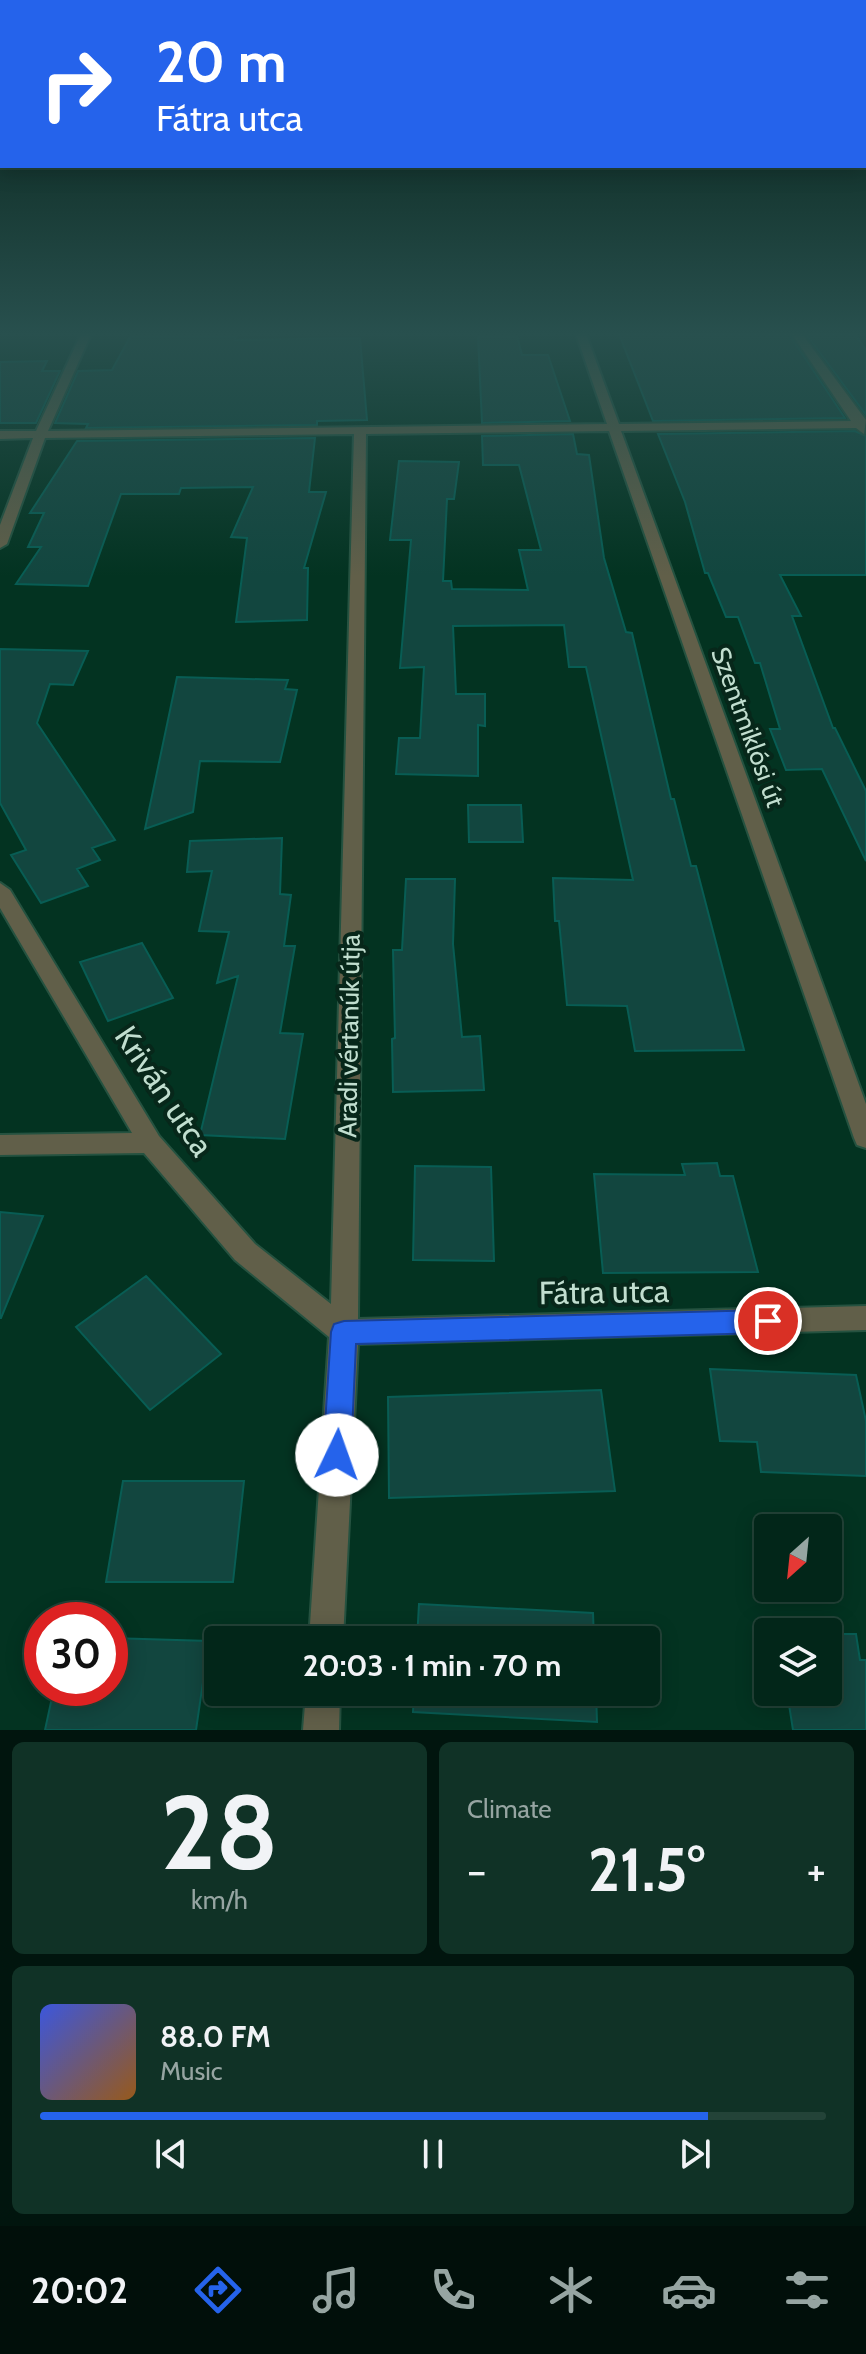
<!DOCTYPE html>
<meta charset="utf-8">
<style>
body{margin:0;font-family:Cabin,sans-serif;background:#103226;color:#f1f3f6;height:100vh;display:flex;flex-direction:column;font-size:30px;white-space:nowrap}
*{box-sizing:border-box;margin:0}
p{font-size:26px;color:#96a5a2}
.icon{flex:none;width:44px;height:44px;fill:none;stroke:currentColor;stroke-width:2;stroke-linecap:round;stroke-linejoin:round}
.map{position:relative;height:1730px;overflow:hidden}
.side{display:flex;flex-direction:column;gap:12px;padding:12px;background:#01150e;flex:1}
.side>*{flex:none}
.top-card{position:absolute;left:0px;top:0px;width:866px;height:168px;box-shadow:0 4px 20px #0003,0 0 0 2px #234338;background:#2563eb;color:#fff;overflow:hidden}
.needle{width:52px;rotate:207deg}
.buttons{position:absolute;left:754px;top:1514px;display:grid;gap:16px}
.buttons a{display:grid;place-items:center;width:88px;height:88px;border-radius:8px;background:#022619;box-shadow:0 4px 20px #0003,0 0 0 2px #234338;font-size:40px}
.speed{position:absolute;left:24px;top:1602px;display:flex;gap:16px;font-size:40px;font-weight:700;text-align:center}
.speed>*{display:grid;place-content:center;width:104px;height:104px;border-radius:50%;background:#022619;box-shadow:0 4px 20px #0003,0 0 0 2px #234338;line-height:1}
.speed .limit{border:12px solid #d22;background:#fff;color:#111}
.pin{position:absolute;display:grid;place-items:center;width:68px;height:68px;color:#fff;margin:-34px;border:4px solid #fff;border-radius:50%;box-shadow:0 2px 8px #0007}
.me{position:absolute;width:88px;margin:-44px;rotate:3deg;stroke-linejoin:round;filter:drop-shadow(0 0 6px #0008)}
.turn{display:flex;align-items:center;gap:28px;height:168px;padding:0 24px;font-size:36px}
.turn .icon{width:104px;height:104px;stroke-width:2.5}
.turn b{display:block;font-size:56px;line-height:68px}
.big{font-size:60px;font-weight:700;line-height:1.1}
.side .tile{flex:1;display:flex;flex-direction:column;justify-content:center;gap:12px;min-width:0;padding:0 28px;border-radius:12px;background:#103226}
.side .dial{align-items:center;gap:0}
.dial b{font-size:104px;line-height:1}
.song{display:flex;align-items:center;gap:24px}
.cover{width:96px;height:96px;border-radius:12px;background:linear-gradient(135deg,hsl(230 70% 55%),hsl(30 70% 35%))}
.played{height:8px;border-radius:4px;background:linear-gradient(90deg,#2563eb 85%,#234338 85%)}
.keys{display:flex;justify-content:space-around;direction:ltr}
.heat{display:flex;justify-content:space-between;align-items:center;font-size:44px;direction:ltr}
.side .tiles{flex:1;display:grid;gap:12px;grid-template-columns:1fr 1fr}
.tile:last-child{grid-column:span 2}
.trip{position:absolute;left:204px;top:1626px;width:456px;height:80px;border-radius:8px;background:#022619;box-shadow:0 4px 20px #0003,0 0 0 2px #234338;font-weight:700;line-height:80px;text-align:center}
.dock{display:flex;height:128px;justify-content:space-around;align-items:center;background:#010f0a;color:#96a5a2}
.dock .icon{width:56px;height:56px}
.dock .selected{color:#2563eb}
.dock b{font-size:36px;color:#f1f3f6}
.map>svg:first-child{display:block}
.building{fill:#12463f;stroke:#085d54;stroke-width:2}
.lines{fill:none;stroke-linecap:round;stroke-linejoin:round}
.minor-casing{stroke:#255240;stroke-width:4}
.minor{fill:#615f49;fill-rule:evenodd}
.route{fill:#2563eb;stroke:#184099;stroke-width:2}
.labels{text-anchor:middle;stroke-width:8;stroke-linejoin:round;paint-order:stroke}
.street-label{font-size:26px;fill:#c1decf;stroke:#07271a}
.near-street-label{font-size:32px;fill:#c1decf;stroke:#07271a}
</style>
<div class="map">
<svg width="866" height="1730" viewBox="0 0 866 1730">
<rect width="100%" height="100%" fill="#033321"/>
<path class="building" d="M619,334H789L845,418L653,421Z
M806,334H855L866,350V415Z
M478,336H517L522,355H548L570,421L482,423Z
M130,337H236L235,340L360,338L367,420L317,421V425L86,428L88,424L55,423L78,371L112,370Z
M47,361L42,371H60L36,423H0V362Z
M855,431L866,436V575H780L801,616H792L833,728H835L866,791V861L822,769L786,770L770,729H780L760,663H755L738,617H726L708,573H705L685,502L658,434Z
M573,434L577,454L589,455L604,558L626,632L632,633L671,799H674L691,866H696L744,1050L635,1051L627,1006L567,1005L559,921H555L553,878L633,880L586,667H569L564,625L453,626L456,694H485V726L478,725V776L396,774L399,738H420L424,667L400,668L411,540H390L399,461L459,462L454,499H447L443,581H451L452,589L528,590L519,550H541L519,465H483L482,436Z
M315,438L309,492H326L304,568H308L307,620L236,622L247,538L231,537L253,487L181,488L179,494H121L88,586L16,584L41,547H28L44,513H30L77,441Z
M0,649L88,651L73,685L50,684L37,723L115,840L92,848L100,860L77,869L88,886L41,903L11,855L26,850L0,803Z
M177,677L288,680L285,689L297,690L280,762L200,761L193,812L145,829Z
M468,805H521L523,842H469Z
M282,838L280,894L291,895L284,946H295L280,1033L303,1034L285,1139L200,1135L238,976L217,983L229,932L199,931L212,871L187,872L190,841Z
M406,879H455L453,944L462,1037L480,1036L484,1090L393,1092L392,1039L395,1038L393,950H402Z
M142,943L173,998L108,1021L80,962Z
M717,1163L720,1176H733L758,1272L603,1273L594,1174L685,1175L682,1164Z
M415,1166L491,1167L494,1261L413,1260Z
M0,1212L43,1216L1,1318H0Z
M146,1276L221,1354L150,1410L76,1327Z
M710,1369L856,1375L866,1421V1476L761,1472L757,1442L720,1441Z
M601,1390L615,1491L389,1498L388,1397Z
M123,1481H244L233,1582H106Z
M419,1604L593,1613L594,1640H417Z
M828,1634H856L860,1660H866V1730H793L787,1692H828Z
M110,1638L209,1641L196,1730H45L54,1688H110Z
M414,1692H596L597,1722L413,1712Z"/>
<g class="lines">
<defs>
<path id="minor" d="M81,334H91L48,431L607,424L576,334H586L619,424L851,421L792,334H802L866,420L864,434L856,428L621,431L866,1104V1148L857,1145L854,1138L609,431L366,434L358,1319L866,1306V1330L358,1344L343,1640H309L329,1337L235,1260L144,1153L0,1155V1135L132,1133L0,908V883L10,890L159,1136L255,1244L331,1304L354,434L45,438L7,544L0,548V525L33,438L0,439V431H36Z
M306,1692H340L339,1730H303Z"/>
</defs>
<use href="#minor" class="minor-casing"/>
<use href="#minor" class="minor"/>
</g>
<linearGradient id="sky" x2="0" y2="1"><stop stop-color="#021c12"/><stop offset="0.58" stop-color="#28504e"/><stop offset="1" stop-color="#28504e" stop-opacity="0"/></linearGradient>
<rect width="866" height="576" fill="url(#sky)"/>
<path class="route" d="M768,1310L777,1313L780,1321L777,1329L768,1333L356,1344L351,1455L346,1465L337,1469L327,1465L323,1455L331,1332L334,1324L344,1321Z"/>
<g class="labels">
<g class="street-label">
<text transform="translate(748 727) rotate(70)" y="9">Szentmiklósi út</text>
<text transform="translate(349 1036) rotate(-89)" y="9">Aradi vértanúk útja</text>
</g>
<g class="near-street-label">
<text transform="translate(164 1091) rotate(56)" y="11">Kriván utca</text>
<text transform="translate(604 1292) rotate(-1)" y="11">Fátra utca</text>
</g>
</g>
</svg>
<div class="buttons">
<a><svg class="needle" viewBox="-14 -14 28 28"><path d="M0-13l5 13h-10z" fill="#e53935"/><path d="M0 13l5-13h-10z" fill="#96a5a2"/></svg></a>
<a><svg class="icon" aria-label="layers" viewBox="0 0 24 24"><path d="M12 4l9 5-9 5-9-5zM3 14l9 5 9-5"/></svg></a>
</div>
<div class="speed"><div class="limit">30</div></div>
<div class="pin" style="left:768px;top:1321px;background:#d93025"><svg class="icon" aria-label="arrive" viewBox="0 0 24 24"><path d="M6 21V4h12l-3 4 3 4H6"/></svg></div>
<svg class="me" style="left:337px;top:1455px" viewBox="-20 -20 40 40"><circle r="19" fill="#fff"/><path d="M0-13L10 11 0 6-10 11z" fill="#2563eb"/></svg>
<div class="trip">20:03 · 1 min · 70 m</div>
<div class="top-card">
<div class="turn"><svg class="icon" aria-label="right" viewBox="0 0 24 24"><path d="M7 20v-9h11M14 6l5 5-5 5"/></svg><div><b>20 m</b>Fátra utca</div></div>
</div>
</div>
<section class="side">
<div class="tiles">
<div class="tile dial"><b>28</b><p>km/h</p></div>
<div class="tile"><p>Climate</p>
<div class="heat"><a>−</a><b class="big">21.5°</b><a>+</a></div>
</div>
<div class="tile">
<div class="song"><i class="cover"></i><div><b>88.0 FM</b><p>Music</p></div></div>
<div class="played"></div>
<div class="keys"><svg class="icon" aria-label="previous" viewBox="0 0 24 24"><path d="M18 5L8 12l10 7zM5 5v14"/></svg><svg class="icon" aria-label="pause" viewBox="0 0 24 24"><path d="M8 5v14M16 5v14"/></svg><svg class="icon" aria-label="next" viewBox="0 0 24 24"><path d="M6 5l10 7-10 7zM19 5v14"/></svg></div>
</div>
</div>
</section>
<nav class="dock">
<b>20:02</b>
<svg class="icon selected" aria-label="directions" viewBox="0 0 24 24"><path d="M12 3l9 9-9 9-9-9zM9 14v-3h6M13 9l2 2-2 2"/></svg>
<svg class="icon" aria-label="music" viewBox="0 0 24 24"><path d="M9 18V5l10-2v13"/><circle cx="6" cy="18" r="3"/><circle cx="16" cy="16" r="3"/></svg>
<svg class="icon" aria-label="phone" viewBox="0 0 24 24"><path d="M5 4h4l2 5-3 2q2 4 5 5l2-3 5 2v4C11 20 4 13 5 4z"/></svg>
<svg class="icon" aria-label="climate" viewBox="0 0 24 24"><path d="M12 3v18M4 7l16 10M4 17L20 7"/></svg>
<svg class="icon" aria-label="car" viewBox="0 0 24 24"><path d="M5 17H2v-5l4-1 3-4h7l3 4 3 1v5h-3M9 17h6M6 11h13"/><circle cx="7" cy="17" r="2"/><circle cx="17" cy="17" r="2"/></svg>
<svg class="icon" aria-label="filters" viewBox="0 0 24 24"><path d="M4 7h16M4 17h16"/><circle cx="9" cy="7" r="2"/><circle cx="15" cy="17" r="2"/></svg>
</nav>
